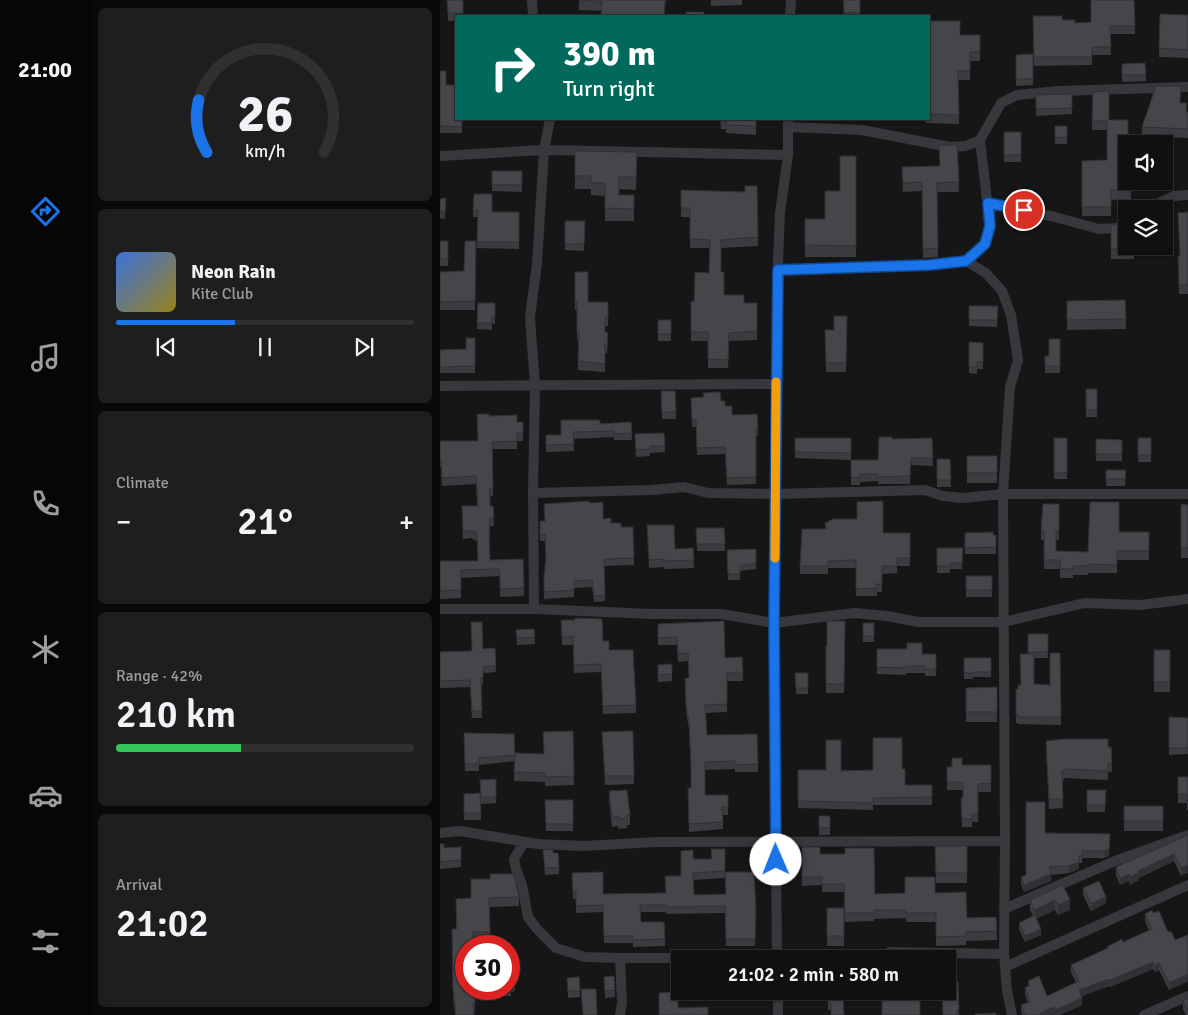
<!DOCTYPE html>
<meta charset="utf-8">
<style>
body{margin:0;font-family:Signika,sans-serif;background:#1e1e1f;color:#f1f3f6;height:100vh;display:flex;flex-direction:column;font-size:19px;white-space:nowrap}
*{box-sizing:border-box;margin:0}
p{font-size:16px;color:#9c9d9f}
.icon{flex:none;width:28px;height:28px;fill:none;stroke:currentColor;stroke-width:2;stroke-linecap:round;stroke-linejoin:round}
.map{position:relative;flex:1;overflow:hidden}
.panel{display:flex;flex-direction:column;gap:8px;padding:8px;background:#090909;width:350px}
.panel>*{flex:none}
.top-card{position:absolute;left:15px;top:15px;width:475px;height:105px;border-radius:0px;box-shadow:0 1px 4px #0004,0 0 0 1px #303031;background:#00695c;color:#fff;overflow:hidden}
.controls{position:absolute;left:678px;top:135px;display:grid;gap:10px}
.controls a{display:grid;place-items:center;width:55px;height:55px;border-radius:0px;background:#101011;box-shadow:0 1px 4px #0004,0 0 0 1px #303031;font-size:25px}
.speed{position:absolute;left:15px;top:935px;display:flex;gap:10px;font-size:25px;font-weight:700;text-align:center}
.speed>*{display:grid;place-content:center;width:65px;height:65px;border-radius:50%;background:#101011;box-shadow:0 1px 4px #0004,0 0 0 1px #303031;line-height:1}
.speed .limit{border:8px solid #d22;background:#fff;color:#111}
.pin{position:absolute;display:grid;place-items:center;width:42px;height:42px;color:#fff;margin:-21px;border:2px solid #fff;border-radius:50%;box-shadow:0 1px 5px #0007}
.me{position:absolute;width:55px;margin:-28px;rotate:359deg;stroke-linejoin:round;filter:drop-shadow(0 0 4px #0008)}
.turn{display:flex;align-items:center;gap:18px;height:105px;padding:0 25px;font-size:22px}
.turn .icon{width:65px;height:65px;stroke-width:2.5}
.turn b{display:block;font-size:35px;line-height:42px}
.big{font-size:38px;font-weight:600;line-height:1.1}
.panel .card{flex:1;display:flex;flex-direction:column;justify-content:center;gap:8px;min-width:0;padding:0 18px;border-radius:8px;background:#1e1e1f}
.panel .dial{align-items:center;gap:0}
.dial svg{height:130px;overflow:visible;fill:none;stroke:#303031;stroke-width:7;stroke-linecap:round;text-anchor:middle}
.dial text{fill:#f1f3f6;stroke:none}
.song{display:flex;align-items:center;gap:15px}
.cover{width:60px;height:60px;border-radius:8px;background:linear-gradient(135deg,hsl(220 70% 55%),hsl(50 70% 35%))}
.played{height:5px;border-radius:2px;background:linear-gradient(90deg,#1a73e8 40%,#303031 40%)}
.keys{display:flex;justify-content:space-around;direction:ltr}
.heat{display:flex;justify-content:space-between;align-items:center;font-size:28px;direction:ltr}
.charge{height:8px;border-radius:4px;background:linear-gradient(90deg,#34c759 42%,#303031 0)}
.trip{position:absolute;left:231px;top:950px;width:285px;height:50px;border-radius:0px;background:#101011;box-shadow:0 1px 4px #0004,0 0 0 1px #303031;font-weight:600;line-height:50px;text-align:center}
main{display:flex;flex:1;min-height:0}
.tabs{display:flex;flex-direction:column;width:90px;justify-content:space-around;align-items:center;background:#060607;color:#9c9d9f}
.tabs .icon{width:35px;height:35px}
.tabs .selected{color:#1a73e8}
.tabs b{font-size:22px;color:#f1f3f6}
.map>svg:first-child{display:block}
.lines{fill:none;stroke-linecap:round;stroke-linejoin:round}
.street{stroke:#37383c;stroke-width:10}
.wall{fill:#3b3c40;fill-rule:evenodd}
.shaded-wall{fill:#303134}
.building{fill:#45464a;stroke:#303134}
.route-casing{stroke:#114b97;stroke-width:12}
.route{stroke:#1a73e8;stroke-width:9}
.slow{stroke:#f59e0b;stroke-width:9}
</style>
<main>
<nav class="tabs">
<b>21:00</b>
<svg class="icon selected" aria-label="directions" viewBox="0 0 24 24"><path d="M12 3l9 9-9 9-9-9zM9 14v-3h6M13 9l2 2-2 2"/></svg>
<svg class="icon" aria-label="music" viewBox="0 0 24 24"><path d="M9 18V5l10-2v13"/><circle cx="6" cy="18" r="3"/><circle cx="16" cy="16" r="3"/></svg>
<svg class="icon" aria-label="phone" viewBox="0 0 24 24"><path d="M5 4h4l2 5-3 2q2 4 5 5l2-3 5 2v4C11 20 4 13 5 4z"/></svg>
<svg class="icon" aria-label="climate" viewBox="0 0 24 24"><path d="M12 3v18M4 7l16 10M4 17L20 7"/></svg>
<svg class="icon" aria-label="car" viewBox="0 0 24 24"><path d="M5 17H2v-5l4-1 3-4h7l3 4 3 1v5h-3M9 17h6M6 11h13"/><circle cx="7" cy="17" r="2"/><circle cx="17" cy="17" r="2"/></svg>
<svg class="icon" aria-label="filters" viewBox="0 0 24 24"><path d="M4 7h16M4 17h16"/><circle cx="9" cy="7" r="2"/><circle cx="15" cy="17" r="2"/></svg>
</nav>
<section class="panel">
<div class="card dial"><svg viewBox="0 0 100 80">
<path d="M14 69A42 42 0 1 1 86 69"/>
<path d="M14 69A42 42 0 0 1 9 37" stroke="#1a73e8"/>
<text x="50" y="56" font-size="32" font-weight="700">26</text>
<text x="50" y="72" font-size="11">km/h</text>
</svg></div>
<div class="card">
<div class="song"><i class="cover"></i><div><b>Neon Rain</b><p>Kite Club</p></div></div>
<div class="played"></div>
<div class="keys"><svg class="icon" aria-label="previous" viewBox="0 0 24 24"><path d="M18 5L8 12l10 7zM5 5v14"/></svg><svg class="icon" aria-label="pause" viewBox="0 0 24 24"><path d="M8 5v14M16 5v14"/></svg><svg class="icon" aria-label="next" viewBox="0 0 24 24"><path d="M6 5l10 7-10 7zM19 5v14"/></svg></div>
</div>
<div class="card"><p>Climate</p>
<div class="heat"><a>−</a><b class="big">21°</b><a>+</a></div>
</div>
<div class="card"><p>Range · 42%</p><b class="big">210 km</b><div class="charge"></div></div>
<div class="card"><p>Arrival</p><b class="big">21:02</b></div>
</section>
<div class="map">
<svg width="748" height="1015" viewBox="0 0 748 1015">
<rect width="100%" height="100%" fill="#161617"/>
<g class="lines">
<path class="street" d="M92,0L93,16
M350,16L351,0
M348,127L422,130L510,147L526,146L540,140L561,103L577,95L619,91L748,87
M0,156L104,150L348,155
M548,203L615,217L659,229L677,228L686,222
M706,209L734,196L748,195
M526,261L546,273L562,291L571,315L578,360L570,387L563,494L565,841L564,954L567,991L572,1015
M337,271L489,265L526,261L545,244L550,226L540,140
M0,386L336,384
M93,493L212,490L244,487L268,493L336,494L485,490L503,496L523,498L563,494H748
M0,609H94L213,614H281L334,623L414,613L447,616L478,622H564L644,603L700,605L748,599
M94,609L93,493L95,385L90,317L97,264L104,150L110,119
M0,833L20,831L98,844L143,846L217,842L565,841
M84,842L74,859L76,869L82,885L88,917L97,929L116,948L145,957L180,958H337
M564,909L675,861L748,835
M337,959L334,623L337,285L340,213L348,155V119
M436,959L450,952L564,954
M565,967L748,885
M338,991V1015
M180,1015L182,1003L180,958
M704,1015L748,996"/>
</g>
<path class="wall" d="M7,0H23V16H16V21H8Z
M139,0H226L224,16H161L162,11L139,10Z
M271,0H302V5L271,6Z
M403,0H420V16H404Z
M694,0L695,34H670L671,55H652V65L594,66L593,16L635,23H651Z
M720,14L748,15V58L719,57Z
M489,21L520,35H540V61H530V80H518L519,124L486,123V119H489Z
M593,54V85L576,86V55Z
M705,63L706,81L682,82V64Z
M0,71L22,119V133H0Z
M596,95L632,108V114L596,116Z
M740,103L747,112H748V138L702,136V127Z
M280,119H316V135L286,133V129H281Z
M669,120L686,181H691V199L671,200V216H642V161L667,160V130H652V121Z
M615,126H627V144H615Z
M564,132H581V162H564Z
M517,145L519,192H497L498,257L483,258L482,191L463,192L462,167L500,166Z
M135,151L197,152L196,190L179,189V195H194V221H165V196L151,195V189H135Z
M416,156V257H365V219H385L400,191Z
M52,171H82V192L52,191Z
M317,186L318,246L281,248V272L284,295L304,303H317V340L289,341L288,368H268V341H251V301L254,302L269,273L270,248H250V217H241V190L305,192Z
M34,194L52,212H79V249L37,248L38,217H33Z
M6,198L5,219L0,218V199Z
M748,212V294H739L738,256H740L738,213Z
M125,221H145L144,251L125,250Z
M671,225L694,246V259H671Z
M0,241H8V266H0Z
M36,241L35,310H0V272L24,271Z
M135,272L148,302H168V326H165V332L168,341L167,353H165V372L138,370V340H137V310H135Z
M685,300L686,329L627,330V301Z
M38,303H55V324H52V330L37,329Z
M529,306H558L557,327L529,326Z
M407,316L406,372H386L385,330H394Z
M218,320H231V341H218Z
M35,338V373H0V350L26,349Z
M620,339V373H605V356H609Z
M529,342L543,343V369H537V374L529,373Z
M646,389H657V417H646Z
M221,391H235L236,419H222Z
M251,398L281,401L292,415L317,414L318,436H316V484L287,485L285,454L257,455L256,427H252Z
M49,416L77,422H83V441H77V449H53V496L50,497V506H53L54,526H50V560L83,559L84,596L60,597V578L58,576L21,578V598L0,599V561H38L37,541L31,538L23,539L22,514L37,506L36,484L2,486L1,467H0V441H38Z
M191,422L192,440H174V437L133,439L134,451L106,452V435H121L160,424Z
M224,433L225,452L210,453V456L196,457L195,434Z
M355,438H411V460L355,458Z
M492,438L493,466L471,465L470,484H438V481L420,482V485H411V460H438L452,439Z
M614,438H627V479H614Z
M698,438H711V462H698Z
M656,439L682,440V461H656Z
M527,456H557V483H527Z
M497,459H510L511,487H497Z
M666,470H686L685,486H666Z
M149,503L163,519L171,523L181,527H193L194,565L164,566L165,601L154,602L152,587L134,588V597L104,599V572H105L106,563L105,541H100V521H104Z
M619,504V540H616V551L648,552L679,532H709V560H677V573H648V575H633V578H620V569H604V540H601V531Z
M741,504L748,505V558H741Z
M385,523L443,533H470V566H457V573L442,574V592H437V596H416V568H388V574H360V566L385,529Z
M207,525L235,549L253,548L254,568L224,569V567L209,568Z
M256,528H284L285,551H257Z
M525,533L556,535V554H525Z
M497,548H523L522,569H510V573H497Z
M316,549V569L300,571V580H288L287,550Z
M526,576H552V597H526Z
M121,620L163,641L169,650L196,705V713L163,714L161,672L134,673L133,645H122Z
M405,621L404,693H386V646H387Z
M423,623H434V642H423Z
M218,624L285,658L302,657L303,681H287V712L266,713L267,735L318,764V772H295V769L265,770V795H288V815H283V829L249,832L248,788H251V771L249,729L246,712L245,686L249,678L248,661L238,662L237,645H218Z
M94,629L95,644L77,645L76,630Z
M588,634H608V658H594V684L610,685L620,653L621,725L578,724V723H576V689H578L581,685L588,654Z
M55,648L56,672L43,673V685H41L42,718H32L30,687L0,688V652L32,651L43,649Z
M437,649L482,654H496V676H485V673H466V675L437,674Z
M714,650H730V692H714Z
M524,658H551V677H533V679H524Z
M232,664V681L218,682V665Z
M355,673H368V694H356Z
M557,687V722H526V688Z
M729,717L748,718V754L729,755Z
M133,731L134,785L105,786V782L74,781L75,753L104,754Z
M193,731L194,784L165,785L162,732Z
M24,733L74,734L75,761L39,765V771H25Z
M671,747L672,772H668V780L624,778V780L622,781L623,808L609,809L606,750Z
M522,765H551V792H538V822H532V827H522L521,798H523V790H507V767Z
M462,769L465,785H492V805H433V810L358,808V770H433Z
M738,777H748V810H747V803H738Z
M56,779V803L41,804V820H24V794L40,793Z
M647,790H666L665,812H647Z
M169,791L190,815V825H187V828L178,829V826L172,827L169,801Z
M105,800H133V831H106Z
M684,806H723V831H684Z
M379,816H390V835H379Z
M605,833L670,834L669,856L664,858H642V863H639V869L629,873L611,875V881L584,892L581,884V877L586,875Z
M748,835L741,876L734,861L699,878V880L690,885L689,881L680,885L676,875V867Z
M0,844L4,848L21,847V867L0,869Z
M495,846H527V883H496Z
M362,847L380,854L435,894L495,893L527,918L556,917L557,940L526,941V945L496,946V922H466V918L434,919V921L405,922L404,892H382V885L362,886Z
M285,849V872L316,909L315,946H286L285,913L226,914V912H200L201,922H224L225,946L193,947V943H164L163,912L136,913V899H133L132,873L163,894L226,893L241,876L253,859H272ZM285,878L286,894L254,895L253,880Z
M103,850L113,853L119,867V874L105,875Z
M623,885L630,910L618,915L615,910L596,919L601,935L585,942L579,929V923L593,916L590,910V900Z
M643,888L666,903L651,911L643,895Z
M79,897V906L50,907V941H34L35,1012H34V1015H15L13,997L12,929H16V899Z
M387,908H404V946H387Z
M713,913L735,940L748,935V981L729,990L719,970L715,972L713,969L670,987L669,986L642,996V1005L620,1015H614V1014L611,1015H582L581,1012V1005L588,1003L585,995V988L588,986V981L607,996L636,983L631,972V965L667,949V947L683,942L709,930L705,921V914Z
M231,964L240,991H249V997L238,998L219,1015L232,993Z
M75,976V991L71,992V996L55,997V989Z
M174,976L175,997L165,998L164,977Z
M139,977L140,997L128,998L127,978Z
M518,982L519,1015H503L502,1000H491V991Z
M407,991H442V994H421V998L407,999Z
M388,995H403L391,1010H388Z
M748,998V1015H746L743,1009V1001Z"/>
<path class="shaded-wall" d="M670,834L669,856L664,858V851Z
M734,854V861L699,878V880L690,885V877L698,871Z
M639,862V869L629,873V866Z
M748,865V873L741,876V868Z
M611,874V881L584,892V885Z
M689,874V881L680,885V878Z
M666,897V903L651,911V904Z
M615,900V910L594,920V910Z
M630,900V910L618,915V905Z
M601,929V935L585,942V936Z
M713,962V969L670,987V980Z
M719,963V970L715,972V965Z
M748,974V981L729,990V983Z
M669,979V986L639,997V990Z
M642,998V1005L620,1015H615V1010Z
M614,1007V1014L611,1015H600V1013Z"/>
<path class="building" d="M7,0H23V13H8Z
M139,0H225L224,16H177L161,14L162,2Z
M404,0H420V12L404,13Z
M651,0H694L695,26H670L671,47H652V57H594L593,16H622V20H635V23L651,22Z
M246,12H264L263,16H246Z
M720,14L748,15V50L719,48Z
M489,21H520V35H540V52H530V71H518L519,115L489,114Z
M593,54V79H576V55Z
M705,63L706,75H682V64Z
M0,71H6V85H16V119H22V127L0,126Z
M716,86H741L740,103H747L746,112H748V129L702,127Z
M669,91V120H688V144H686V181H691V190H671V207H642V161L667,160V121H652L653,92Z
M632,94V108L596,109V95Z
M281,119H316V126L286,125V121H281Z
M615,126H627V137L615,138Z
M564,132H581V155H564Z
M499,145H517L519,182L497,183L498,248L483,249L482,182L463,183L462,167L500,166Z
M135,151L197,152L196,177H179V195H194V209L165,208V183H151V176H135Z
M400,156H416V246L365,245V219H385V191H400Z
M52,171H82V185H52Z
M305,186H317L318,237L281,240V272H284V295H304V303H317V331L289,333L288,360L268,359V332H251V301L254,302L255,272L269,273L270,240L250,239V208H241V190L305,192Z
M34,194H52V212H79V242H37L38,210H33Z
M6,198L5,212H0V199Z
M748,212V285H739L738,256H740L738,213Z
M686,220V246H694V249H671V225L680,224Z
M125,221H145L144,244H125Z
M0,241H8V259H0Z
M25,241H36L35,301L0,302V272L24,271Z
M135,272H148V302H168V317H165V332L168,333L167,344H165V364L138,361L139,332H137V301H135Z
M685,300L686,319L627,320V301Z
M38,303H55V317H52V323H37Z
M529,306H558L557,320H529Z
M394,316H407L406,363H386L385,330H394Z
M218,320H231V334H218Z
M26,338H35V366L0,367V350L26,349Z
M609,339H620V366H605V356H609Z
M529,342L543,343V362H537V367H529Z
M646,389H657V410H646Z
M221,391H235L236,412H222Z
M280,392L281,401H285V406H292V415L317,414L318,429H316V477L287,478L285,447L257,448L256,420H252L251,398L264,397L263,393Z
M37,414H49V416L77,415V422H83V433H77V441L52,442L53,489H50V506H53L54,518H50L49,530L50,560L83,559L84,588L60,589V570L58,569L21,570V590L0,591V561H38L37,533L31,531H23L22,506H38L36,476L2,478L1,459H0V441H38Z
M121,420H160V424L191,422L192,433L174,434V431L133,432L134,444L106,445V435H121Z
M224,433L225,446H210V449L196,450L195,434Z
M439,437H452V439L492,438L493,458H471L470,476L438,477V474H420V477L411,478V460H438Z
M355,438H411V453L355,452Z
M614,438H627V473H614Z
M698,438H711V455H698Z
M656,439L682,440V454H656Z
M527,456H557V473H527Z
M497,459H510L511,480H497Z
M666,470H686L685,479H666Z
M149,501V503L163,502V519L171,518V523H181V527H193L194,558L164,559L165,595L154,596L152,580L134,581V590L104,592V572H105V563H106L105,534L100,535V521H105L104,504Z
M443,501V533H470V558H457V566H442V584H436L437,588L416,589V560L388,561V566H360L362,529H387L385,523L393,519H417V502Z
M650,502H679V532H709V551H677V565L648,564V566H633V569H620V560H604V531H601L603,504H619V531H616V551L648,552Z
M741,504L748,505V548H741Z
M207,525H234L235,549L253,548L254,560L224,561V559L209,560Z
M256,528H284L285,544H257Z
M553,532V535H556V547L525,548V533Z
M497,548H523L522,563H510V566H497Z
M316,549V563L300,566V574H288L287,550Z
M526,576H552V590H526Z
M135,618L162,619L163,641H169V650H193L196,705L163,706L161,664L134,665L133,636L122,637L121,620H135Z
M284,621L285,658L302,657L303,673H287V704L265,705L267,735L317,734L318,764L295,765V761L265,762V795H288V807H282L283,822L249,824L248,788H251V765L249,721L246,704L245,678H249L248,653L238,654L237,637L218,638V624Z
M387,621H405L404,684H386V646H387Z
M31,622H42L43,649L55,648L56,666L43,667V678H41L42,711H32L30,680L0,681V652L32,651Z
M423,623H434V636H423Z
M94,629L95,637L77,638L76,630Z
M588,634H608V652H588Z
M467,643H482V654H496V669H485V666H466V668L437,667V649H467Z
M714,650H730V682H714Z
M610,653H620L621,717H578V715H576V689H578V685H581L580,654H594V684L610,685Z
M524,658H551V672H533V673H524Z
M232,664V674L218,675V665Z
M355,673H368V688H356Z
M557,687V712H526V688Z
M729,717L748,718V748H729Z
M133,731L134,776L105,777V773L74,772L75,753L104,754L103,732Z
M193,731L194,776H165L162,732Z
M24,733L74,734L75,755L39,758V764H25Z
M433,738H462V769H465V785H492V797L433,798V803L358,801V770H386V740H401V771L433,770Z
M625,739H668V747H671L672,763H668V771L624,769V771H622L623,799H609L606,741Z
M512,758H522V765H551V783L538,784V814H532V819H522L521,798H523V782H507V767H512Z
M738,777H748V801H747V794H738Z
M56,779V797H41L40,780Z
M187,790L190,815H187V818L178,819V816L172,817L169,791Z
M647,790H666L665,805H647Z
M40,793L41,813H24V794Z
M105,800H133V824H106Z
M586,802H605V833L670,834L669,849L664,851H642V856H639V862L629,866L609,867L611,874L584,885L581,877L586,875Z
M684,806H723V821H684Z
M379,816H390V828H379Z
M748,835V865L741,868L734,854L698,871L699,873L690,877L689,874L680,878L676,867Z
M0,844H4V848L21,847V860L0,862Z
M495,846H527V873H496Z
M362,847H380V854H405V848H434L435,894L465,893V877H495V893L526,892L527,918L556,917L557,931L526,932V936L496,937V913H466V910H434V913H405L404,884H382V877H362Z
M113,849V853H118L119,867L105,868L103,850Z
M271,849H285V871L253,873L254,895L286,894L285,872H314L316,909L315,939H286L285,906L226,907V905H200L201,922H224L225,939L193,940V936H164L163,905L136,906V892H133L132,873L163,872V894L226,893L225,876H241V851L253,850V859H272Z
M50,874H74L79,897L49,898L50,932H33L34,946H26V989H35V1003H33L34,1015H16L13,988L12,929H17L16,899L31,898V879H50Z
M659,881L666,897L651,904L643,888Z
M623,885L630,900L618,905L615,900L594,910L590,900Z
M387,908H404V936H387Z
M712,910L713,913L719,911L728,932L731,931L735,940L748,935V974L729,983L719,963L715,965L713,962L670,980L669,979L639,990L642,998L615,1010L614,1007L600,1013V1015H585L581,1005L590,1002L585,988L590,985L588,981L599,976L607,996L639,981L631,965L668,948L667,947L682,939L683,942L712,929L705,914Z
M595,915L601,929L585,936L579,923Z
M240,963V991H232L231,964Z
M75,976V985H70L71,989L55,990V989H69V977Z
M174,976L175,990L165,991L164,977Z
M139,977L140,991H128L127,978Z
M508,982H518L519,1009H518L517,1015H503L502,993H491V991H508Z
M141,989H156L157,1015H143Z
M238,992V1008L268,1007V1015H219V993Z
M388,995H403L404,1015H391V1003H388Z
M442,995H480V1015H442Z
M748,998V1010L743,1001Z
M556,1013V1015H535V1014Z"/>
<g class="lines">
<defs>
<path id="route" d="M336,860L334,623L338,270L489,265L526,261L545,244L550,226L548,203L584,210"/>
</defs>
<use href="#route" class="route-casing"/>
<use href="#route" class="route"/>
<path class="slow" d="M335,558L336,382"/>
</g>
</svg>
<div class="controls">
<a><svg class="icon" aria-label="sound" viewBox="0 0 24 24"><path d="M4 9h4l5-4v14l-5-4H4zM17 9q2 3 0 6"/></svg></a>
<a><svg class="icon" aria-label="layers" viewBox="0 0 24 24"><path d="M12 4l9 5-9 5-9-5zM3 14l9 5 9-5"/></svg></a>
</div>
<div class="speed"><div class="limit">30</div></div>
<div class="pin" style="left:584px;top:210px;background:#d93025"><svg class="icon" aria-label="arrive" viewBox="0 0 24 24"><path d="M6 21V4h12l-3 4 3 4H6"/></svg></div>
<svg class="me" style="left:336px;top:860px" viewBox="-20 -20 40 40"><circle r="19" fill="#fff"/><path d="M0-13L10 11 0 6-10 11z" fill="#1a73e8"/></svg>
<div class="trip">21:02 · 2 min · 580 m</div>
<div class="top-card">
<div class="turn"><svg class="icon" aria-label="right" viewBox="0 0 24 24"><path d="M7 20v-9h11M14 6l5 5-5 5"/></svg><div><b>390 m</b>Turn right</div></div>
</div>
</div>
</main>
